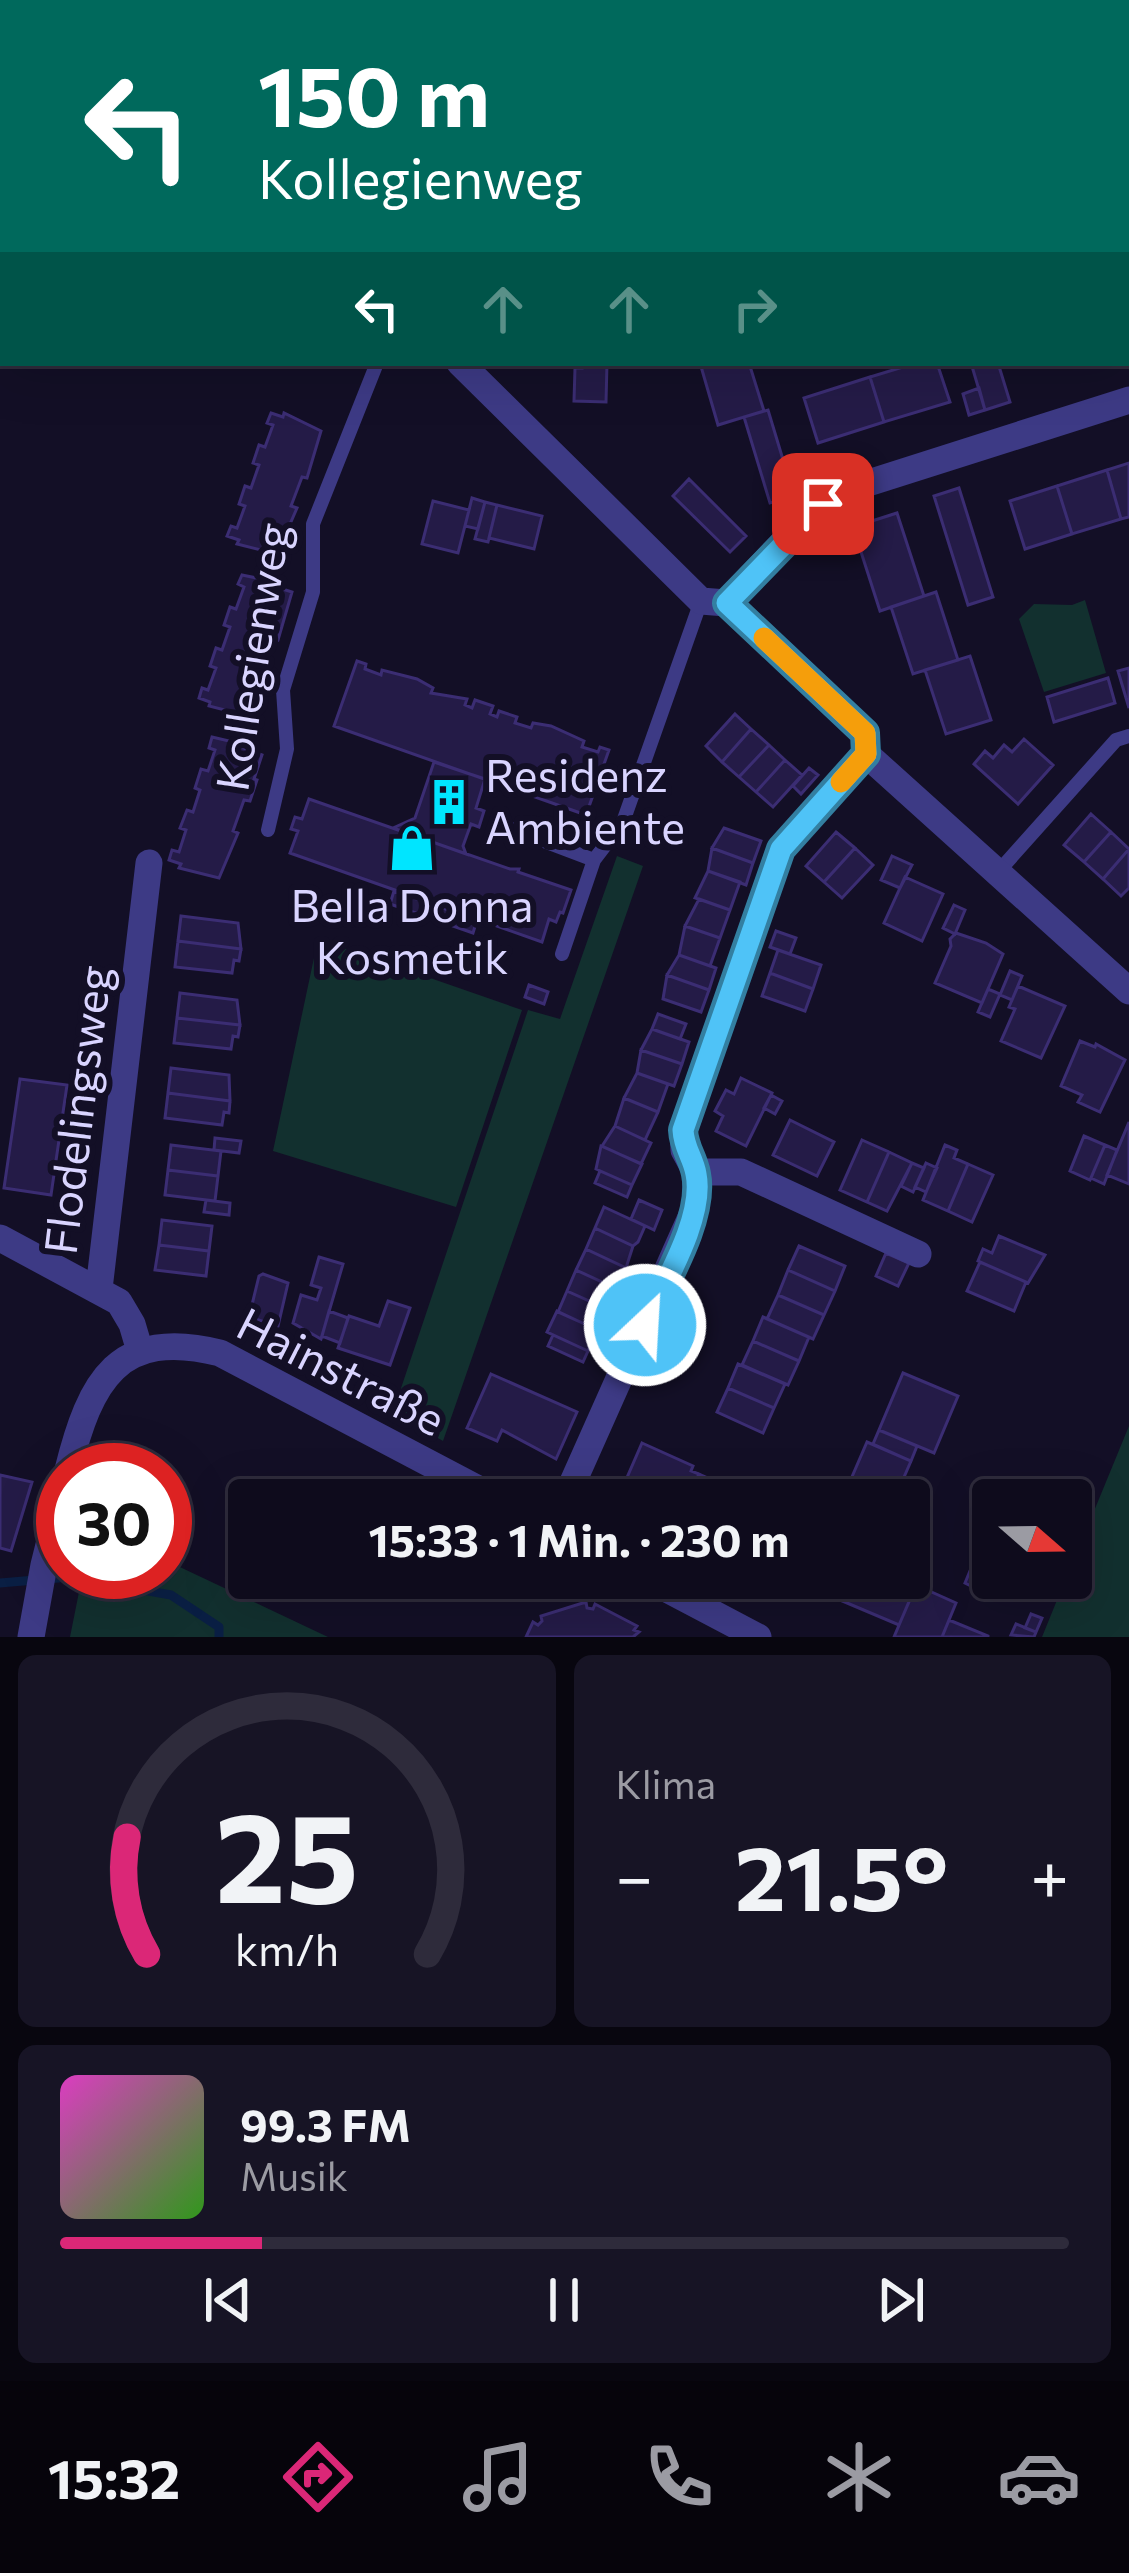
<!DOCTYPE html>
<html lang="de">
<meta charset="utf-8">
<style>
body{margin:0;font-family:Commissioner,sans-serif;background:#171425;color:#f1f3f6;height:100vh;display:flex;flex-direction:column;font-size:45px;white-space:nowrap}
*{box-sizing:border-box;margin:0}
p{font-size:39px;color:#9b9ba3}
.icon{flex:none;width:66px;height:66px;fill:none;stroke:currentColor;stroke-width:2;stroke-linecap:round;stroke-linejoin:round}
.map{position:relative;height:1637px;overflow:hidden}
.drawer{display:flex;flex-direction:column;gap:18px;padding:18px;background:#08060f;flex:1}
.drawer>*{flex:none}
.hud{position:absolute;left:0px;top:0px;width:1131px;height:366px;box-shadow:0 12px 48px #0002,0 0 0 3px #2e2b3b;background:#00695c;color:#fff;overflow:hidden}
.needle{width:78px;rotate:110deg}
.fabs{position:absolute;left:972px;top:1479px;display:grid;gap:24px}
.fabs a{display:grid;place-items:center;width:120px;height:120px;border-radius:12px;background:#0e0b1c;box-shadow:0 12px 48px #0002,0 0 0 3px #2e2b3b;font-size:60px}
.speed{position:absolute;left:36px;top:1443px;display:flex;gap:24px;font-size:60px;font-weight:700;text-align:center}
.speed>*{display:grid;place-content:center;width:156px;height:156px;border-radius:50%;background:#0e0b1c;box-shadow:0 12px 48px #0002,0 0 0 3px #2e2b3b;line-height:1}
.speed .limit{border:18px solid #d22;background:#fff;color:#111}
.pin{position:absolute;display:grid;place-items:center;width:102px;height:102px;color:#fff;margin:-51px;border-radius:24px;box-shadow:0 6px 18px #0006}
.me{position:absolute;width:132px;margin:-66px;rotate:25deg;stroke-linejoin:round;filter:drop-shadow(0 0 9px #0008)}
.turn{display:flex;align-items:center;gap:42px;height:252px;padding:0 60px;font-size:54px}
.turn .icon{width:156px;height:156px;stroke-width:2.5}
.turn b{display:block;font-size:84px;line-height:102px}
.lanes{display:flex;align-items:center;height:114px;padding:0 60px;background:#0003;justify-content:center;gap:60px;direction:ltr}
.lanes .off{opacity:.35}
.big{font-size:90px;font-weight:700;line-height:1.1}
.drawer .card{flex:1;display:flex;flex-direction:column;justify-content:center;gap:18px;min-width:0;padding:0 42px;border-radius:18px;background:#171425}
.drawer .dial{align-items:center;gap:0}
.dial svg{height:312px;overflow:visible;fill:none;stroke:#2e2b3b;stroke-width:7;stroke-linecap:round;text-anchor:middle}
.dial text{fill:#f1f3f6;stroke:none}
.song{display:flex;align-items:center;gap:36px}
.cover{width:144px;height:144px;border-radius:18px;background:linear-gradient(135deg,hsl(310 70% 55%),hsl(110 70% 35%))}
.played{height:12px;border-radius:6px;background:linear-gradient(90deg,#db2777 20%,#2e2b3b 20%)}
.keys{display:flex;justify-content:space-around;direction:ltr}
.heat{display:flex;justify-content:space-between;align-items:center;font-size:66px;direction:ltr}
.drawer .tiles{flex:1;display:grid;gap:18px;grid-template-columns:1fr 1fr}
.card:last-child{grid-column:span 2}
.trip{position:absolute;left:228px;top:1479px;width:702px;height:120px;border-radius:12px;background:#0e0b1c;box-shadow:0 12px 48px #0002,0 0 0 3px #2e2b3b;font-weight:700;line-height:120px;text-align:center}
.dock{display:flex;height:192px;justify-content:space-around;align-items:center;background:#06040b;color:#9b9ba3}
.dock .icon{width:84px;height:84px}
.dock .on{color:#db2777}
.dock b{font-size:54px;color:#f1f3f6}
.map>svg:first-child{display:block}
.green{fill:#12302f}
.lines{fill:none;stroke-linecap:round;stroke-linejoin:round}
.stream{stroke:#0a1f44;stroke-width:9}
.building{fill:#241b47;stroke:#3b2d73;stroke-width:3}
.lane{stroke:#3d3a85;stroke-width:14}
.street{stroke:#3d3a85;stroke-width:27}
.secondary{stroke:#6f6bff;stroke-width:30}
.route-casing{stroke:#337fa1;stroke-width:30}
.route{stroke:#4fc3f7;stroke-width:21}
.slow{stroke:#f59e0b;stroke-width:21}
.labels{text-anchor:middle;stroke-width:12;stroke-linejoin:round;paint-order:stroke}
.street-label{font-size:45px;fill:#d9d4ff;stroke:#130f26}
.poi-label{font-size:45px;fill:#d9d4ff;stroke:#130f26;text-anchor:start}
</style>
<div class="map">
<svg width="1129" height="1637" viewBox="0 0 1129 1637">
<rect width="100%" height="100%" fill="#130f26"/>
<path class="green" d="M1085,600L1106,673L1044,692L1019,619L1034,604L1072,605Z
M617,856L643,866L443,1441L393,1412L528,1010L560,1019Z
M318,939L522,1010L456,1207L273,1151Z
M1129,1426V1637H1042L1066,1578H1071V1567Z
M165,1560L328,1637H70L83,1572H165Z"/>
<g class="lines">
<path class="stream" d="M0,1583L70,1577L171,1595L219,1627V1637"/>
</g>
<path class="building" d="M904,0H960L961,3H899Z
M582,363H607L606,402L574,401L575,368H582Z
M700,363H749L764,411L718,425Z
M916,363H937L950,402L884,422L870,377Z
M971,363H998L1010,402L985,410Z
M870,377L884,422L818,443L804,398Z
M979,388L985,410L969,415L963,394Z
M768,410L794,496L770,503L744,417Z
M271,413L283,417L284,413L321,431L307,478L302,477L291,506L297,508L277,554L237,544L239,540L227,536L231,526L237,528L245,506L239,504L245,486L251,488L259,465L253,463L259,445L265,447L273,425L267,423Z
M1129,463V517L1121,519L1107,470Z
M1107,470L1121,519L1072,534L1057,486Z
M689,479L746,536L730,552L673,496Z
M1057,486L1072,534L1025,549L1010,501Z
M959,488L993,597L968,605L934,496Z
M472,498L485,502L478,529L465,526Z
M433,501L469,510L458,553L422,544Z
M485,502L497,505L488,542L475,539Z
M497,505L542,516L534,549L489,538Z
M897,513L924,596L880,611L853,527Z
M242,575L271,581L270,585L292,592L278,640L273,638L262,668L268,670L260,692L257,691L248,716L209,706L210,702L199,698L202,688L208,690L216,668L210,666L216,648L222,650L230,627L224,625L230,607L236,609L244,587L238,584Z
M936,592L958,660L913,674L891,607Z
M970,656L991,720L946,734L925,670Z
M357,661L366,664L365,669L381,675L382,670L417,679L433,688L431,693L467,699L465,705L472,708L475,700L493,706L490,714L497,717L499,711L517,717L515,723L531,728L533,723L551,726L584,741L582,747L598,752L600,747L609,750L586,815L334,726Z
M1129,668V708L1118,671Z
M1108,678L1115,703L1054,722L1047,697Z
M735,714L751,729L722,762L706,746Z
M751,729L769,745L739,777L722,762Z
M212,737L242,744L241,747L262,755L254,779L257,780L250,801L244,800L233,831L238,833L219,878L179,868L181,864L169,860L172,850L179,852L186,830L180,828L187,810L193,812L200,790L195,788L201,769L208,771L215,750L209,748Z
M1024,739L1053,765L1018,804L974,764L985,751L993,758L1004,745L1012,752Z
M769,745L785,760L756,792L739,777Z
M785,760L802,775L773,807L756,792Z
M434,762L485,779L476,808L484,811L479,827L471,824L463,846L466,854L393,828L415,818Z
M809,768L818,775L801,794L793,786Z
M309,799L510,869H519L518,872L571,890L563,913L560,912L556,922L549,919L542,942L290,853L298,831L291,829L295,817L302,819Z
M1091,814L1111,832L1084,862L1064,845Z
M724,828L761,841L753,863L712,848Z
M836,832L855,848L824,882L806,866Z
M1111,832L1129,849L1103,879L1084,862Z
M712,848L753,863L746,885L708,871Z
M855,848L873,865L842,898L824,882Z
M1129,849V888L1121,896L1103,879Z
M892,856L912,865L900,888L881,880Z
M708,871L740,882L730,910L695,898Z
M905,877L943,894L922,941L884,923Z
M394,891L477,920L473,933L390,904Z
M699,899L730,910L720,938L685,926Z
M954,905L965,910L955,934L943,928Z
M181,916L238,923L241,949L178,941Z
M685,926L720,938L710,966L679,955Z
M776,931L796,938L790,954L770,947Z
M956,933L986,943L1003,954L982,1003L935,983L951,946L950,939Z
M178,941L241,949L239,961L234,960L232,973L175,967Z
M778,950L821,965L813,989L770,973Z
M679,955L716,968L709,990L667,975Z
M1010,971L1022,976L1012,1000L1000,995Z
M770,973L813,989L805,1011L762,996Z
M667,975L709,990L701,1012L663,999Z
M529,985L548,992L544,1004L525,997Z
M1018,986L1065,1006L1041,1058L1001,1041L1015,1009L1009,1007Z
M988,989L1000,994L990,1017L978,1012Z
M180,993L237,1000L240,1025L177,1018Z
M658,1014L686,1024L680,1039L652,1029Z
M177,1018L240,1025L238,1037L233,1036L231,1049L174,1043Z
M652,1029L689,1042L682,1064L641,1050Z
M1080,1041L1095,1047L1096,1044L1125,1060L1100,1112L1078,1102L1082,1095L1061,1086Z
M641,1050L682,1064L674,1086L637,1073Z
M171,1068L229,1075L230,1101L168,1093Z
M637,1073L668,1084L658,1112L624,1098Z
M741,1078L772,1093L746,1146L716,1131L723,1116L715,1111L726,1090L734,1094Z
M20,1079L67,1085L51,1195L4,1188Z
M168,1093L230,1101L229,1113L224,1112L222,1125L165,1118Z
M771,1095L782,1101L775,1114L764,1108Z
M624,1098L658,1112L645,1140L615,1126Z
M790,1120L834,1142L817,1176L773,1155Z
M1129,1122V1184L1107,1175Z
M615,1126L651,1143L641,1164L602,1146Z
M1084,1136L1105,1145L1090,1180L1070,1171Z
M215,1138L241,1141L239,1153L214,1150Z
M862,1140L889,1152L867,1202L840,1190Z
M171,1145L221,1151L218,1176L168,1170Z
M945,1145L957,1150L954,1158L968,1164L948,1211L923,1200Z
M1105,1145L1117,1150L1104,1184L1091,1178Z
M601,1146L642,1164L632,1185L596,1169Z
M889,1152L912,1163L887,1211L867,1202Z
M912,1163L924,1168L913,1192L901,1186Z
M926,1163L937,1168L926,1192L915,1187Z
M968,1164L993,1175L972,1222L948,1211Z
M168,1170L218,1176L215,1201L165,1195Z
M600,1171L632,1185L627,1197L595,1183Z
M206,1200L230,1203L229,1215L204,1212Z
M639,1200L662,1210L654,1230L631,1219Z
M604,1207L645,1226L638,1242L633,1246L595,1228Z
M162,1220L212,1226L209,1251L159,1245Z
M595,1228L633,1246L626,1268L586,1249Z
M999,1236L1045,1255L1028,1283L978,1261L983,1249L992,1253Z
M159,1245L209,1251L206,1276L155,1270Z
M799,1246L845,1266L835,1291L788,1270Z
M586,1249L626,1268L618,1283L613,1287L576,1270Z
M886,1253L909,1263L898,1286L876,1276Z
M319,1257L343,1264L321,1339L293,1323L301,1295L317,1300L321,1288L311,1285Z
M980,1262L1026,1282L1014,1311L967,1291Z
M576,1270L613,1287L607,1309L567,1291Z
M788,1270L835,1291L824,1315L778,1295Z
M263,1274L288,1283L278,1326L249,1317L259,1276Z
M567,1291L607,1309L599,1325L594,1328L558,1312Z
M778,1295L824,1315L813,1339L767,1319Z
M388,1301L410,1308L390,1365L338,1348L349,1316L379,1326Z
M329,1311L348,1318L340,1343L322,1336Z
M557,1311L595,1329L588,1351L547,1332Z
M763,1317L809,1337L799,1361L753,1341Z
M553,1335L588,1351L583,1362L548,1346Z
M753,1341L799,1361L788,1385L742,1365Z
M738,1364L785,1384L774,1408L728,1388Z
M903,1373L958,1396L934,1453L879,1430Z
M491,1374L577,1412L556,1459L502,1430L497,1441L467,1428Z
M728,1388L774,1408L763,1433L717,1412Z
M879,1430L917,1446L911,1461L873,1444Z
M867,1442L911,1461L894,1500H842Z
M642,1443L693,1466L691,1471L699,1474L687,1500H628L619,1496Z
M699,1474L748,1496L756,1500H687Z
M0,1475L32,1482L11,1551L0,1548Z
M992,1520L993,1521V1555L979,1549Z
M979,1549L992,1555L977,1589L965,1583Z
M788,1578H909L918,1581L899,1625Z
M997,1578H1013L1007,1591L994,1586Z
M916,1585L956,1603L942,1637H894Z
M586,1602L587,1608L593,1609L595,1604L637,1626L634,1630L639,1632L633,1637H526L533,1622L538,1625L542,1621L541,1616Z
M1031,1614L1042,1618L1036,1632L1025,1628Z
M949,1620L988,1636V1637H942Z
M1016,1624L1036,1632L1034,1637L1011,1635Z"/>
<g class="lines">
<path class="lane" d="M512,829L594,860
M268,830L287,749L283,690L313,592V524L377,363
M998,872L1116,740L1129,736
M562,954L594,860L623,822L701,601"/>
<path class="street" d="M729,3L739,0
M460,363L701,601L726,603L865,733L866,754L1129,991
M726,603L815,509L840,492L1129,400
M696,1172H741L918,1254
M0,1238L119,1302L132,1324L140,1351
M99,1289L149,863
M68,1470C90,1381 118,1327 220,1353L499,1500
M565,1500L696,1206V1172L684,1150L683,1129L781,849L866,754
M646,1578L758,1637
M31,1637L44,1565L63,1489"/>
<path class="secondary" d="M107,0L108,3
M69,3V0
M268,3L279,0
M465,3L475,0
M0,67H3
M0,119L3,118"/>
</g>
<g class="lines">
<defs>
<path id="route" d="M645,1325C663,1285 705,1218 696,1174C693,1157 684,1149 683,1130L781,849L866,754L865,733L727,603L823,504"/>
</defs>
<use href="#route" class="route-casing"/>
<use href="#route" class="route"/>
<path class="slow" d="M764,638L865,733L866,754L841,782"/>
</g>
<defs>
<symbol id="building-bare" viewBox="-9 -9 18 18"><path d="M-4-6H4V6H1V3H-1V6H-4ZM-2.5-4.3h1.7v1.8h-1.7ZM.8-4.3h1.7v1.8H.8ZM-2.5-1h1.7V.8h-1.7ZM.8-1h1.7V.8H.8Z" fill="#00e5ff" stroke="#130f26" stroke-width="2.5" paint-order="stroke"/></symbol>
<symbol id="shop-bare" viewBox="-9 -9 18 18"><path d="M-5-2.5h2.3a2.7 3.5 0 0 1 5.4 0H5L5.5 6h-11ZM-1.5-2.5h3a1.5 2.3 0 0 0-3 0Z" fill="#00e5ff" stroke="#130f26" stroke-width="2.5" paint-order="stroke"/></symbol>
</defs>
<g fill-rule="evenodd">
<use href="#building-bare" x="416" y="769" width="66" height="66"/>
<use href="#shop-bare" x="379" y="815" width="66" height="66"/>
</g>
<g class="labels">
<g class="street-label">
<text transform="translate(253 657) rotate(-81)" y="16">Kollegienweg</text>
<text transform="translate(78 1110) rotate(-83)" y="16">Flodelingsweg</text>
<text transform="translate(341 1372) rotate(27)" y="16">Hainstraße</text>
</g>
<g class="poi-label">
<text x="485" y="792">Residenz<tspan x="485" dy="52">Ambiente</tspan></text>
<text x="412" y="922" text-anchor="middle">Bella Donna<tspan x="412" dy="52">Kosmetik</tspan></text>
</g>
</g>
</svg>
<div class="fabs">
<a><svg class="needle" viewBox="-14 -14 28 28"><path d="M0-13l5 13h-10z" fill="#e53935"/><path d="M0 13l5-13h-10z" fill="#9b9ba3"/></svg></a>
</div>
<div class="speed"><div class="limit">30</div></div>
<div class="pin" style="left:823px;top:504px;background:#d93025"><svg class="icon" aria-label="arrive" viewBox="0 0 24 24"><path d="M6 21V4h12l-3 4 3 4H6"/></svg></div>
<svg class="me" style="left:645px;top:1325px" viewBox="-20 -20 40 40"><circle r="17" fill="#4fc3f7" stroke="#fff" stroke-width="3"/><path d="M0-11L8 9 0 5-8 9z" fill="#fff"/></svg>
<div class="trip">15:33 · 1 Min. · 230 m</div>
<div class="hud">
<div class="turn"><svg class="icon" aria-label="left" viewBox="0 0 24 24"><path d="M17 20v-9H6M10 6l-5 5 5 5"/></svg><div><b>150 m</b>Kollegienweg</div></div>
<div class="lanes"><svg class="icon" aria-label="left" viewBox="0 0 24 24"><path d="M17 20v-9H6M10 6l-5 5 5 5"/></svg><svg class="icon off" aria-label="ahead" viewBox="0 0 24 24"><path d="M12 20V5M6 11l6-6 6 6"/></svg><svg class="icon off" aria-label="ahead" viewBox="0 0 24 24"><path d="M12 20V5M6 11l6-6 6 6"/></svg><svg class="icon off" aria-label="right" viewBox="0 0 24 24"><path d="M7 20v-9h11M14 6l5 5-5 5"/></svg></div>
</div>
</div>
<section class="drawer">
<div class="tiles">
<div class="card dial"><svg viewBox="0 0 100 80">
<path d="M14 69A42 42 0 1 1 86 69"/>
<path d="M14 69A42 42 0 0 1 9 39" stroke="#db2777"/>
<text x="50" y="56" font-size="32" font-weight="700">25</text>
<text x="50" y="72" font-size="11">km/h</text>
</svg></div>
<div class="card"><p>Klima</p>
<div class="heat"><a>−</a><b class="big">21.5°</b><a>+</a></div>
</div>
<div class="card">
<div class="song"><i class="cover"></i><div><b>99.3 FM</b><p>Musik</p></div></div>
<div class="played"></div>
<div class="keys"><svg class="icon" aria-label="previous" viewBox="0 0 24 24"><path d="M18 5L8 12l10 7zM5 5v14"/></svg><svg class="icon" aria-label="pause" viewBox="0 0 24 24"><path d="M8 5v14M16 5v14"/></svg><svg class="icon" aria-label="next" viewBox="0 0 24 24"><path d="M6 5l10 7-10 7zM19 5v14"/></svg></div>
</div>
</div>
</section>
<nav class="dock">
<b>15:32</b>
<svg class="icon on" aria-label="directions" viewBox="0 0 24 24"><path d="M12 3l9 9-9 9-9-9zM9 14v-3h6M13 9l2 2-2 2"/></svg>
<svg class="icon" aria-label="music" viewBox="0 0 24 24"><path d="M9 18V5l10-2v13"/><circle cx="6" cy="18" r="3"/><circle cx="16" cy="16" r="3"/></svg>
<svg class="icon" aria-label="phone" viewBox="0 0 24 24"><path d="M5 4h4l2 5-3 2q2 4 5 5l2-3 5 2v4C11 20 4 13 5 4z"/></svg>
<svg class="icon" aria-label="climate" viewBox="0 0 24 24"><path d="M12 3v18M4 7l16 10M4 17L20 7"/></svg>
<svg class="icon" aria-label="car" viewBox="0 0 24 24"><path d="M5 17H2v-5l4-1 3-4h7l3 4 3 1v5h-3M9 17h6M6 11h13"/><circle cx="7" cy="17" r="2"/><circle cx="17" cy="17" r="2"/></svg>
</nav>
